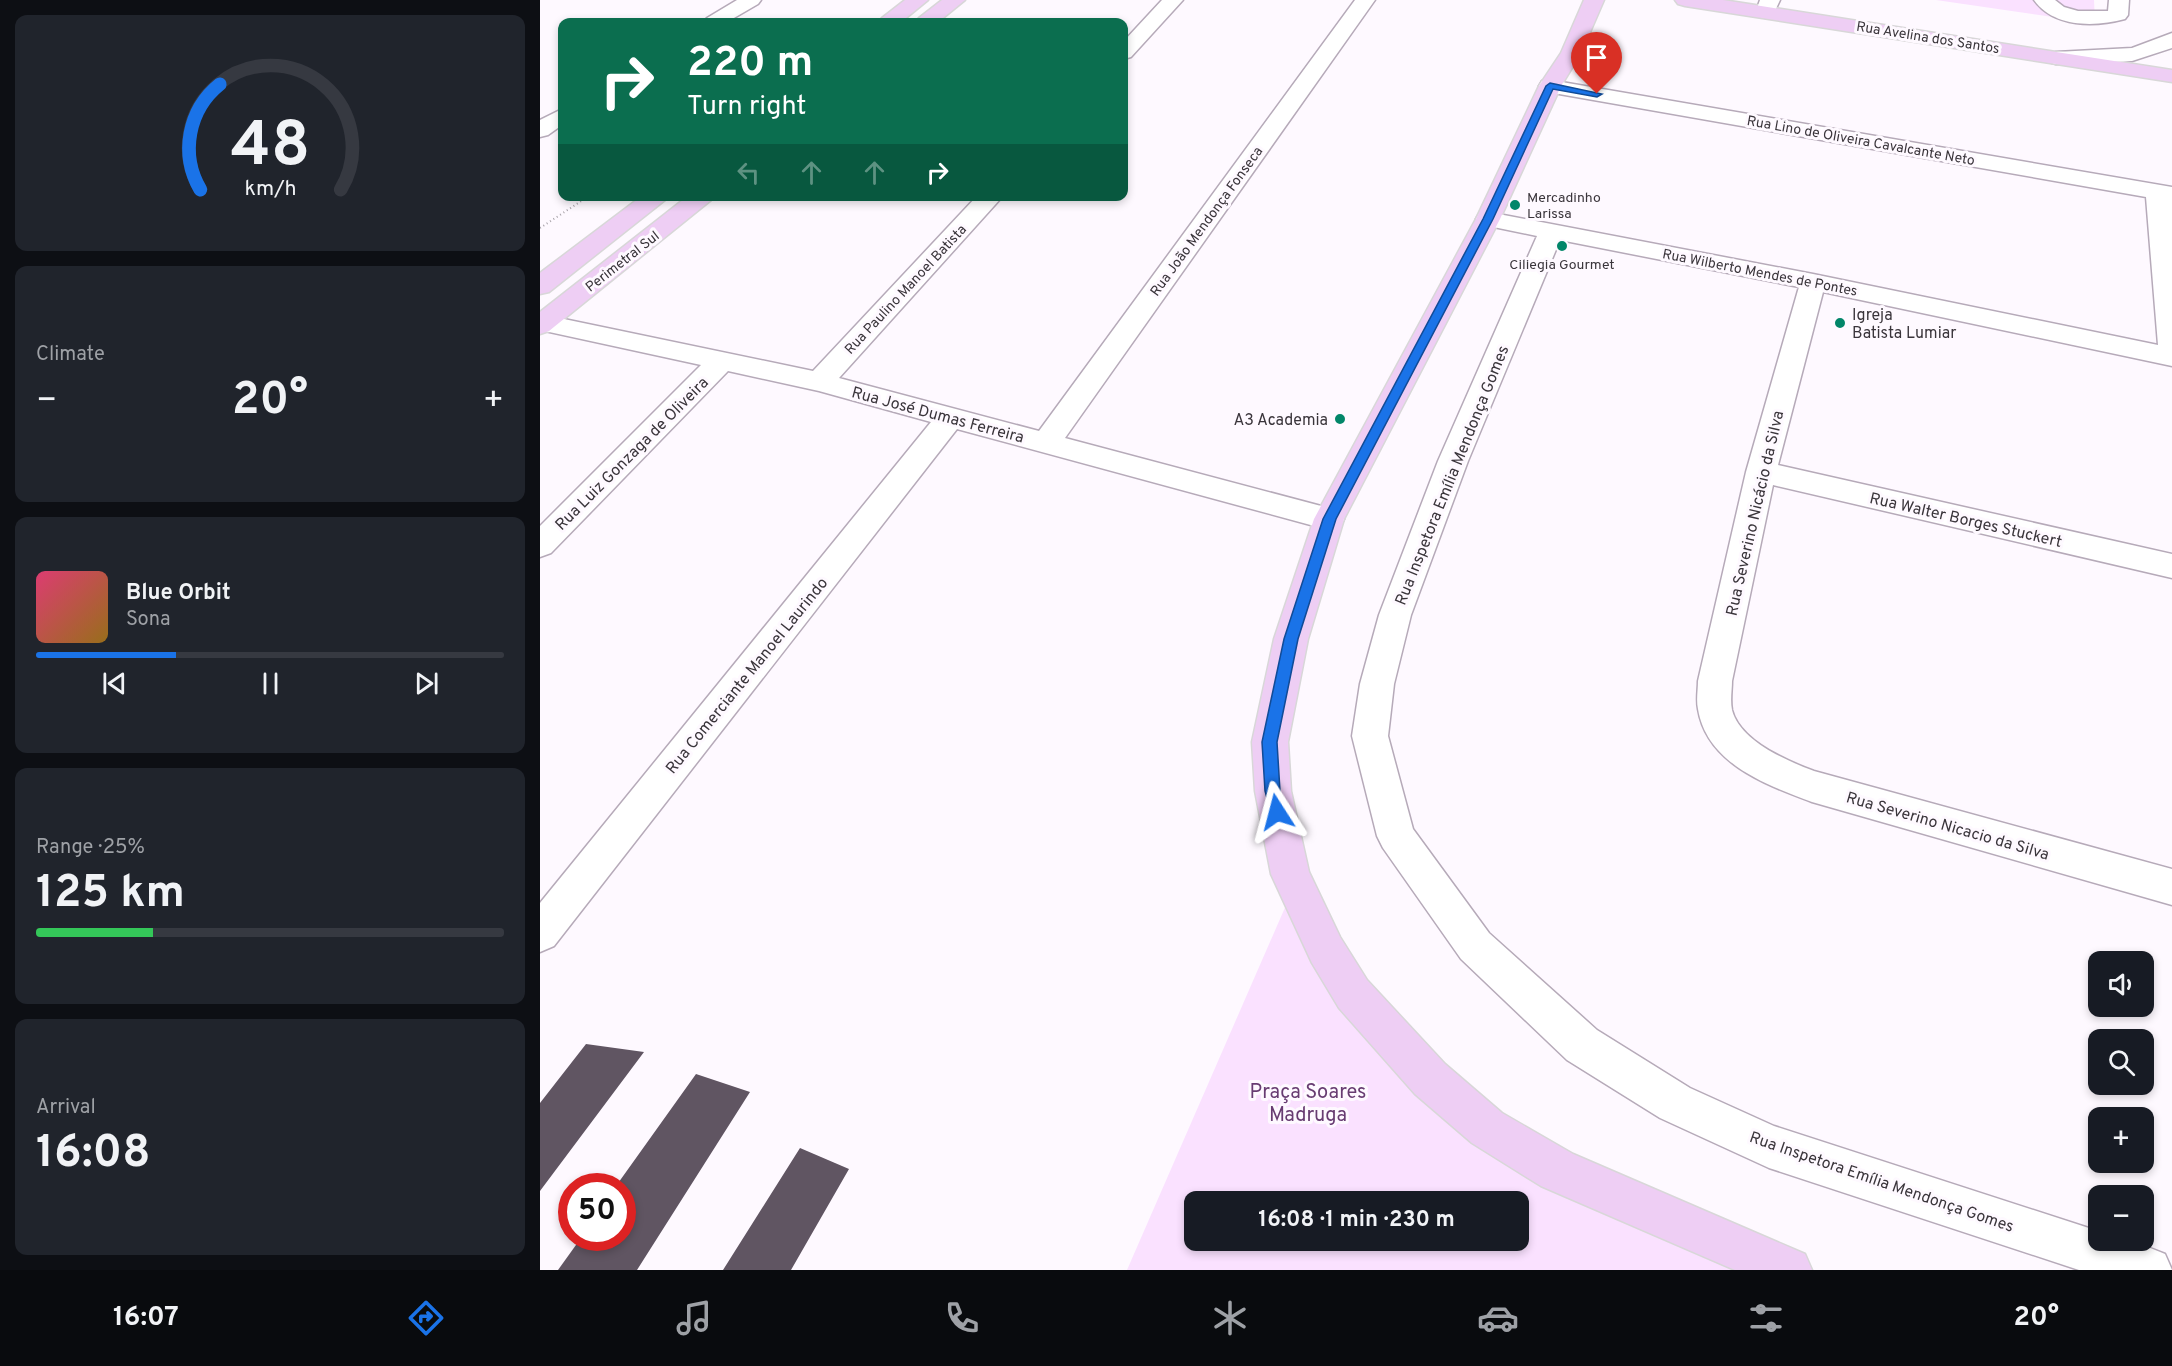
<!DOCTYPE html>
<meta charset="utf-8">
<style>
body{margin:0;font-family:Overpass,sans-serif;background:#20242c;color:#f1f3f6;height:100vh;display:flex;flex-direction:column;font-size:22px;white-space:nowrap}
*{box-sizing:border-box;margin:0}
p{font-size:20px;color:#9ea1a6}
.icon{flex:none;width:33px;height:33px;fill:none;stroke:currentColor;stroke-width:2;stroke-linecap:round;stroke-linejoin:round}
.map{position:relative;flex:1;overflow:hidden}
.sheet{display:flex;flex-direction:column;gap:15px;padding:15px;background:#0d0f14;width:540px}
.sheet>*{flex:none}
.hud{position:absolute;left:18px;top:18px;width:570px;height:183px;border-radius:12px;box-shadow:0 3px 9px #0003;background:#0b6e4f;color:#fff;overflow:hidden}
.buttons{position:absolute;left:1548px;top:951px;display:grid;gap:12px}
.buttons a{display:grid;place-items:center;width:66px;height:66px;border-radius:12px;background:#171b24;box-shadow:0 3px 9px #0003;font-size:30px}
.speed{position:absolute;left:18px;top:1173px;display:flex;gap:12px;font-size:30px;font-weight:700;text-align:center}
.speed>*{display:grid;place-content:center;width:78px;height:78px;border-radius:50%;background:#171b24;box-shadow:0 3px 9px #0003;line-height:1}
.speed .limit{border:9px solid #d22;background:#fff;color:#111}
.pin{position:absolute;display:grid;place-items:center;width:51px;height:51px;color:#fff;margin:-62px -26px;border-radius:50% 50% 50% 0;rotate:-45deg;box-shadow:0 0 6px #0007}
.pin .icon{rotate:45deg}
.me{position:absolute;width:66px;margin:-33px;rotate:351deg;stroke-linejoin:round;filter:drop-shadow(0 0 4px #0008)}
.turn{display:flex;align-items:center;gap:21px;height:126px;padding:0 30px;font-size:27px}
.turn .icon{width:78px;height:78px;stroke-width:2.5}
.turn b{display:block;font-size:42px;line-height:51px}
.lanes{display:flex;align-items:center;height:57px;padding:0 30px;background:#0003;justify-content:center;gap:30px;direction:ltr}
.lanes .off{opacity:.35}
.big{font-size:45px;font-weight:700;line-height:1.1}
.sheet .widget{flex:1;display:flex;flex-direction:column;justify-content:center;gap:9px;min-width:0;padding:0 21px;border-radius:12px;background:#20242c}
.sheet .dial{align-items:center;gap:0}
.dial svg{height:156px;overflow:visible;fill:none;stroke:#363941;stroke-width:7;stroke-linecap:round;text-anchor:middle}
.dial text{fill:#f1f3f6;stroke:none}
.song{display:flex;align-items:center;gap:18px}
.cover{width:72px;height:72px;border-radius:9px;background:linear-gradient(135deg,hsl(340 70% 55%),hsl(40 70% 35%))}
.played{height:6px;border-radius:3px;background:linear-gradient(90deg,#1a73e8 30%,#363941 30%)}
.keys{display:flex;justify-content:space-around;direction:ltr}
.heat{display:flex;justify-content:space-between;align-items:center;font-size:33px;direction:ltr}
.charge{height:9px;border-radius:4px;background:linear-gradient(90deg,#34c759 25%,#363941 0)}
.trip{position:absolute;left:644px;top:1191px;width:345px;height:60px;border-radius:12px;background:#171b24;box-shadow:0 3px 9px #0003;font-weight:700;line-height:60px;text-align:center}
.tab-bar{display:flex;height:96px;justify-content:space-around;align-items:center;background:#090b0e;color:#9ea1a6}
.tab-bar .icon{width:42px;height:42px}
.tab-bar .selected{color:#1a73e8}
.tab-bar b{font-size:27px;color:#f1f3f6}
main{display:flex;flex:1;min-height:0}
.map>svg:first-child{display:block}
.green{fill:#fae1ff;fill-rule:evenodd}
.building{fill:#605562}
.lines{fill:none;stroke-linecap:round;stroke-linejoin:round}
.minor-casing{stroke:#b6aab9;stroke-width:3}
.major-casing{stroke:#d8d7d8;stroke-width:3}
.path{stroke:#a9a4aa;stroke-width:2;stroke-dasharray:1 3;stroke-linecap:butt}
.minor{fill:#fff;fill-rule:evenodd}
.major{fill:#eecef4;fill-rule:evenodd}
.route{fill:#1a73e8;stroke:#114b97;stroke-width:1.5}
.poi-dot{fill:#028669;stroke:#fef9ff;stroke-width:2}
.labels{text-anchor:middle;stroke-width:6;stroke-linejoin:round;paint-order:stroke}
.far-street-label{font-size:14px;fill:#3a353b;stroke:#fef9ff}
.far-poi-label{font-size:14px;fill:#3a353b;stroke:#fef9ff;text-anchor:start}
.poi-label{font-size:16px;fill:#3a353b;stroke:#fef9ff;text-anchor:start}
.street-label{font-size:16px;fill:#3a353b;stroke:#fef9ff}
.near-park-label{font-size:20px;fill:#683c72;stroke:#fef9ff}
</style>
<main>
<section class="sheet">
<div class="widget dial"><svg viewBox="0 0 100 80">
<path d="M14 69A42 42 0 1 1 86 69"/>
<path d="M14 69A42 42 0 0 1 24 15" stroke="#1a73e8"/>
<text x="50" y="56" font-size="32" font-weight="700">48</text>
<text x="50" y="72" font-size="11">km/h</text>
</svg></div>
<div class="widget"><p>Climate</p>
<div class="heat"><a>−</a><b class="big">20°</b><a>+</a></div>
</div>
<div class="widget">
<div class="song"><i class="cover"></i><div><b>Blue Orbit</b><p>Sona</p></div></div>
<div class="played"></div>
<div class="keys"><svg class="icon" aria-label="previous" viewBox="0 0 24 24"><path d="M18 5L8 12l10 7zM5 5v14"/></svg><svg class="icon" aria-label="pause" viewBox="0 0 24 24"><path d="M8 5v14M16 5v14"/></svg><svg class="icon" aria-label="next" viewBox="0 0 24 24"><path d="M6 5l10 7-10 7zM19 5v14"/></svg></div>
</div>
<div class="widget"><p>Range · 25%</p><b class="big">125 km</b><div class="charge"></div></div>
<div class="widget"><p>Arrival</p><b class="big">16:08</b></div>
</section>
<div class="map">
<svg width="1632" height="1270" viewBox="0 0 1632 1270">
<rect width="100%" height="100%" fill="#fef9ff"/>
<path class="green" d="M1396,0H1554L1555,23Z
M750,896L937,1140L1218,1270H587ZM654,1202H978V1240H654Z"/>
<path class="building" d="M46,1044L104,1052L0,1191V1103Z
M156,1074L210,1092L97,1270H18L41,1238H82V1186H76Z
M260,1148L309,1169L251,1270H183Z"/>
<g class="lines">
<defs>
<path id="minor" d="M197,0H221L218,4L187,22H164L167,18Z
M622,0H643L591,57L584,59V41Z
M815,0H835L525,438L800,511L804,519L800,527L789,530L417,429L14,946L0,952V903L391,422L279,391L188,371L11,553L0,557V526L161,365L0,330V314L273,371L437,196H463L299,378L499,431Z
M1220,0H1240L1233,15H1219L1216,11Z
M1494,0H1515L1524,7L1538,11H1568L1569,0H1589L1588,15L1585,19C1555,27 1514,28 1494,0Z
M1632,33V48L1592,61L1516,64L1509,62L1506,58L1509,54L1516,52L1592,48Z
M1010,80L1632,187V366L1283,292L1238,465L1632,554V578L1233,485L1192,681C1192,690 1190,700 1192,710C1200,741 1247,761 1274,771L1632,869V905L1272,802C1227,785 1167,764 1158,709C1156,700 1158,690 1158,681L1206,472L1259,287L1020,240L928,461L871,615L854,684L848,736L873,829L949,933L1057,1030L1150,1088L1234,1126L1558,1231V1240C1587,1240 1599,1243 1625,1254L1632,1270H1539L1229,1168L1120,1118L1027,1060L921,959L843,848L837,836L812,736L820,684L839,615L898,461L997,236L939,224L936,219L939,214L948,212L1273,274L1618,345L1606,197L1002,91L999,86L1002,81Z
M22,109V125L8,135L0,137V120Z"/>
<path id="major" d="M365,0H388L361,22H339L342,18Z
M402,0H425L398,22H376L379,18Z
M1044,0H1064L1041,53L1021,86L960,219L804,519L768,639L748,742L751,791L769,872L800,937L827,980L905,1064L962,1113L1033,1154L1265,1254L1272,1270H1195L1001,1186L932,1143L875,1094L799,1008L772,963L731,874L715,791L712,742L734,639L774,519L936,219L999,86L1021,53Z
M1135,0H1183L1632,70V82L1145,6L1138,4Z
M102,196H130L9,292L0,294V273Z
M148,196H176L9,331L0,334V312Z"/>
</defs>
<use href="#minor" class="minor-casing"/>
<use href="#major" class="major-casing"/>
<path class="path" d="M0,228L49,196"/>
<use href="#minor" class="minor"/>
<use href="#major" class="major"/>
</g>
<path class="route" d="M1010,83L1062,94L1057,97L1013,89L953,219L796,519L758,639L737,742L740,791L745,812L742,817L737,819L732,817L725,791L722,742L744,639L783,519L943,219L1006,86Z"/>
<g class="poi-dot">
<circle cx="975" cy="205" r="6"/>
<circle cx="1022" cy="246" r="6"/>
<circle cx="1300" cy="323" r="6"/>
<circle cx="800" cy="419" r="6"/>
</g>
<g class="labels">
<g class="far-street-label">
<text transform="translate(1388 37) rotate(9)" y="5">Rua Avelina dos Santos</text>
<text transform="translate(1321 140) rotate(10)" y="5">Rua Lino de Oliveira Cavalcante Neto</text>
<text transform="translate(666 221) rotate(-54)" y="5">Rua João Mendonça Fonseca</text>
<text transform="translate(82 261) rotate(-38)" y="5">Perimetral Sul</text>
<text transform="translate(1220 272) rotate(11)" y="5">Rua Wilberto Mendes de Pontes</text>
<text transform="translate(365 289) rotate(-47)" y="5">Rua Paulino Manoel Batista</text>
</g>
<g class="far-poi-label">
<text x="987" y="202">Mercadinho<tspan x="987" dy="16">Larissa</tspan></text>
<text x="1022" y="269" text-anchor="middle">Ciliegia Gourmet</text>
</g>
<g class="poi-label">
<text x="1312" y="320">Igreja<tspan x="1312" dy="18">Batista Lumiar</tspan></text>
<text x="788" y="425" text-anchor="end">A3 Academia</text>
</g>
<g class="street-label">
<text transform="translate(398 414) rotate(15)" y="6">Rua José Dumas Ferreira</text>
<text transform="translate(91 453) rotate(-45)" y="6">Rua Luiz Gonzaga de Oliveira</text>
<text transform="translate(911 475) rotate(-68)" y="6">Rua Inspetora Emília Mendonça Gomes</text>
<text transform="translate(1214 513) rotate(-77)" y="6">Rua Severino Nicácio da Silva</text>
<text transform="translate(1426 519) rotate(13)" y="6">Rua Walter Borges Stuckert</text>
<text transform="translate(206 675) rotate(-51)" y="6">Rua Comerciante Manoel Laurindo</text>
<text transform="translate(1408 825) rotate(16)" y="6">Rua Severino Nicacio da Silva</text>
<text transform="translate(1342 1181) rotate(19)" y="6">Rua Inspetora Emília Mendonça Gomes</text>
</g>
<g class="near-park-label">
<text x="768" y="1098">Praça Soares<tspan x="768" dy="23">Madruga</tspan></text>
</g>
</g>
</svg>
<div class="buttons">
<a><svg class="icon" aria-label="sound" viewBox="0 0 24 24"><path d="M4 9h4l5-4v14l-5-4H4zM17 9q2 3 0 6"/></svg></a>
<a><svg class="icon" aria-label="search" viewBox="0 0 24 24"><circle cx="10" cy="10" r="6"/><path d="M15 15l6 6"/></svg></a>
<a>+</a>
<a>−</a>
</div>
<div class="speed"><div class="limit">50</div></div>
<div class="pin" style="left:1057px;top:94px;background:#d93025"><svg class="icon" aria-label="arrive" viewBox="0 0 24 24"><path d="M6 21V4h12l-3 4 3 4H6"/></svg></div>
<svg class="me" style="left:737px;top:812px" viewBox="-20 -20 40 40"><path d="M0-17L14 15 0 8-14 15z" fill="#1a73e8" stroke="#fff" stroke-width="4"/></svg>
<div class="trip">16:08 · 1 min · 230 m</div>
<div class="hud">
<div class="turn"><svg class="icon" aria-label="right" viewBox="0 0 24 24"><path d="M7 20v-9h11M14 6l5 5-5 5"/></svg><div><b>220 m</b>Turn right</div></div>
<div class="lanes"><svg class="icon off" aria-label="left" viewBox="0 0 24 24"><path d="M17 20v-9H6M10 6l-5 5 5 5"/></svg><svg class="icon off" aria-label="ahead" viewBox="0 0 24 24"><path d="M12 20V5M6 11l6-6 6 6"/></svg><svg class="icon off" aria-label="ahead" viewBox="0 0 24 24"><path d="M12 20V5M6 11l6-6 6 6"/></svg><svg class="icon" aria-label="right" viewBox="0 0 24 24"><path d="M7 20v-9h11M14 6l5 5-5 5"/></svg></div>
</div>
</div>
</main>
<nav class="tab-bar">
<b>16:07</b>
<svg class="icon selected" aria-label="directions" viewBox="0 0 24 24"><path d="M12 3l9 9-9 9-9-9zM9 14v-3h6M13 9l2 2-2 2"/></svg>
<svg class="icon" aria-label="music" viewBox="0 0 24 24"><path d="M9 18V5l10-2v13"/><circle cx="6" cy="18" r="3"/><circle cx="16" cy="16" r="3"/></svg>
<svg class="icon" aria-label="phone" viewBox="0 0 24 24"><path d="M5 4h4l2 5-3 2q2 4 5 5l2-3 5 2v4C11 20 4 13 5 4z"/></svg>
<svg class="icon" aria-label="climate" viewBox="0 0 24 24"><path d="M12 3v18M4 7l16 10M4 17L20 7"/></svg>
<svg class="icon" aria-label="car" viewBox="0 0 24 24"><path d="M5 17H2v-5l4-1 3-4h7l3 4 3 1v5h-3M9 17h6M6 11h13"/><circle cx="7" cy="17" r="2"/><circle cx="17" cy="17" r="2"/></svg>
<svg class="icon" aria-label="filters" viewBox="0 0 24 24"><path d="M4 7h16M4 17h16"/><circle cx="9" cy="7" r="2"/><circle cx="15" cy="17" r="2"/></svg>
<b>20°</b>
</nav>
